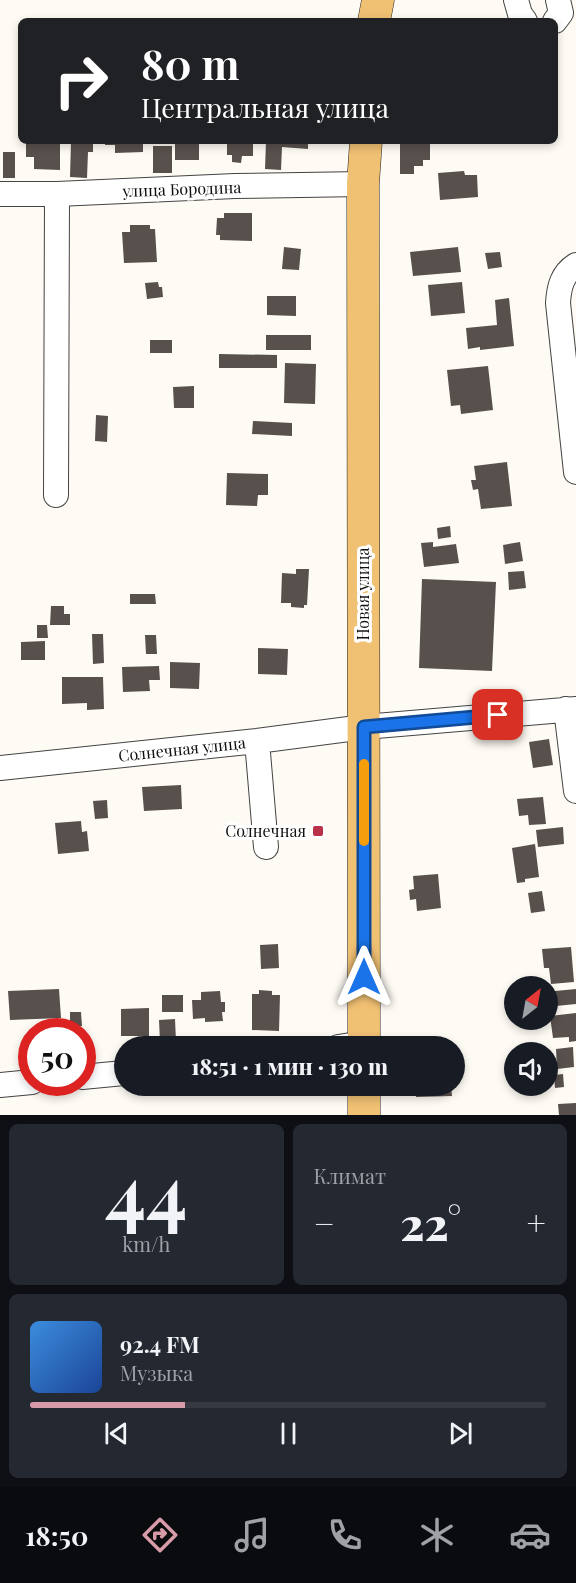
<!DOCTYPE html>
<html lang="ru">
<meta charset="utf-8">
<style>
body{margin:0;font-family:"Playfair Display",serif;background:#242831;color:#f1f3f6;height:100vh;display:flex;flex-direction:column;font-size:22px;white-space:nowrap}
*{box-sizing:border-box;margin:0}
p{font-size:20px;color:#9ea1a6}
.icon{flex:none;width:33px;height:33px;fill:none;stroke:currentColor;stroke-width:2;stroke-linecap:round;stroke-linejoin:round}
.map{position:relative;height:1115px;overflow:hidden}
.details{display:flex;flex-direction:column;gap:9px;padding:9px;background:#0d0f14;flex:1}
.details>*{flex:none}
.guide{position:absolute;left:18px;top:18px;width:540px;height:126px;border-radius:9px;box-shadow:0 3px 9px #0003;background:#202124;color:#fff;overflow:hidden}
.needle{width:39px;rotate:31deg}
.tools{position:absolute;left:504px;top:976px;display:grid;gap:12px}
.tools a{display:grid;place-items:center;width:54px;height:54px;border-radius:50%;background:#171b24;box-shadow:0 3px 9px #0003;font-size:30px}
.speed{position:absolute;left:18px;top:1018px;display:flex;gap:12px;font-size:30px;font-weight:700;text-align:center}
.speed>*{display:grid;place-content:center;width:78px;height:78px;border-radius:50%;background:#171b24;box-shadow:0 3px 9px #0003;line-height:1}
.speed .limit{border:9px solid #d22;background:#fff;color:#111}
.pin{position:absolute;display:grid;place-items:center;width:51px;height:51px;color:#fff;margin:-26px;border-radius:12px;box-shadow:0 3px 9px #0006}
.me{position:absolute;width:66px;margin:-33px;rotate:0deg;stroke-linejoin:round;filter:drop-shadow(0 0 4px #0008)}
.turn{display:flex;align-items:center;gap:21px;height:126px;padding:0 24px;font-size:27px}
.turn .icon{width:78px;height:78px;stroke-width:2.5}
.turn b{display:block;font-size:42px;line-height:51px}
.big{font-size:45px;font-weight:800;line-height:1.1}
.details .widget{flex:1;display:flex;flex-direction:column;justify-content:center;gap:9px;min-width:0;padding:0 21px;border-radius:9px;background:#242831}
.details .dial{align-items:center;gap:0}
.dial b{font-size:78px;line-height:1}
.song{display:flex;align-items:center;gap:18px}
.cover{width:72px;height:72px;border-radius:9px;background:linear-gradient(135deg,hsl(210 70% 55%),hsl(220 70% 35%))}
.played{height:6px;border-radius:3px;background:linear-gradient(90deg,#d89ba8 30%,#363941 30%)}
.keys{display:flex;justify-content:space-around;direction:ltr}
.heat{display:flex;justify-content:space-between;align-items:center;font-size:33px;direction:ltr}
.details .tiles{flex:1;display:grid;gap:9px;grid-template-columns:1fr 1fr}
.widget:last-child{grid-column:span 2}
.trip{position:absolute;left:114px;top:1036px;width:351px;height:60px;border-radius:30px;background:#171b24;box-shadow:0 3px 9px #0003;font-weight:800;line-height:60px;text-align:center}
.dock{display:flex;height:96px;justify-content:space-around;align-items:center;background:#090b0e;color:#9ea1a6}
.dock .icon{width:42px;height:42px}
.dock .current{color:#d89ba8}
.dock b{font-size:27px;color:#f1f3f6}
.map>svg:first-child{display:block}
.building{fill:#58504d}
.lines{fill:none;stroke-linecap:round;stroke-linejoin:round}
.minor-casing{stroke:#434343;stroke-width:26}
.major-casing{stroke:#212121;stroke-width:33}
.minor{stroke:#fff;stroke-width:24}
.major{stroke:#f0c073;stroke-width:32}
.route-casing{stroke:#114b97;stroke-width:15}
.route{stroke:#1a73e8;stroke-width:10}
.slow{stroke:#f59e0b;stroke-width:10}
.poi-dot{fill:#b93049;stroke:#fff;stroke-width:2}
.labels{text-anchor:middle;stroke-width:6;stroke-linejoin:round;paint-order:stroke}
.street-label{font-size:16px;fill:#101010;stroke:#fff}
.poi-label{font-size:16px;fill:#101010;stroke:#fff;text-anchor:end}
</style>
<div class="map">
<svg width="576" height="1115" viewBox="0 0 576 1115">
<rect width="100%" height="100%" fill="#fefbf4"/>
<path class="building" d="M26,141H60V170L34,169V157H26Z
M71,141H93V152H88L87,178L70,177Z
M105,141H143V152L115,153V145H105Z
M175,141H199V160H175Z
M227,141H253V156H242L241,163L232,162V155H227Z
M266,141H308V149L282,147L281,170L265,169Z
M400,141H430V160H423V166H414V174H400Z
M153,146H172V173H153Z
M3,152H15V178H3Z
M464,171L465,175H477L478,197L440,200L438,173Z
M224,213H252V241L220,240V235H216L217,218H224Z
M130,225H150V229H155L157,262L124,263L122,232H130Z
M284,247L301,249L299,270L282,269Z
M458,247L461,272L413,276L410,252Z
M500,252L502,267L488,269L485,253Z
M158,282L159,287H162L163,297L147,299L145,283Z
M462,282L465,313L431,316L428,285Z
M267,296H296V316L267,315Z
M509,298L514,346L480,350V347L468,349L466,328L497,325L495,300Z
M266,335H311V350H266Z
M150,340H172V353H150Z
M219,354L277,355V368H219Z
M285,363L316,364L315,404L284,403Z
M488,366L493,410L461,414L460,405L451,406L447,370Z
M194,386V408H174L173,387Z
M96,415L108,416L107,442L95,441Z
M253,421L292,423V436L252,434Z
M507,462L512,506L481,509L478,489L473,490L471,480H476L474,466Z
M227,473L268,474V495H258L257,506L226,505Z
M450,526L451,537L438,539L437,528Z
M433,542V547L456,544L459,563L424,567L421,543Z
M520,542L523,561L505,564L503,545Z
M296,569H309L307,605H304V608L291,607V603H281L282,573L296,574Z
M524,571L526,588L509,590L508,572Z
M422,579L496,582L492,671L419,668Z
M130,594H155L156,604H130Z
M51,606H64V614H70V625H50Z
M37,625H47L48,638H37Z
M92,634H103L104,663L93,664Z
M145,635H156L157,654H146Z
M45,641V660H21V642Z
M258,648L288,649L287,675L258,674Z
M170,662L200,663L199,689L170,688Z
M159,666L160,680H149L150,691L123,692L122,667Z
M62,677H103L104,709L87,710V703L62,704Z
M549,739L553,765L533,768L529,742Z
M181,785L182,809L144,811L142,787Z
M543,797L546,824L529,825L528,815L519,816L517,799Z
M107,800L108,818L95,819L93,801Z
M81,821L82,832L87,831L89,851L58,854L55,823Z
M563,827L564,844L538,847L536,830Z
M535,844L539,877L525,879V882L517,883L512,848Z
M438,874L441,908L417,911L416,899L410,900L409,890L414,889L413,876Z
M542,891L545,911L531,913L528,893Z
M278,944L279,968L261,969L260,945Z
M571,947L574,982L551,984L549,968H544L542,949Z
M59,989L61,1018L10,1020L8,991Z
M576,989V1004L556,1006L555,991Z
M259,990L272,991V995H280L279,1031L252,1030V994H259Z
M220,991L221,1002H225V1012H222L223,1021L205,1022V1018L193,1019L192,1000H201V992Z
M162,995H183V1012H162Z
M149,1008V1036H121V1009Z
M70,1012H81L82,1026L70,1027Z
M576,1013V1041L569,1042V1037L553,1038L550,1016Z
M175,1019L176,1041L160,1042L159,1020Z
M450,1041V1047H414V1043Z
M573,1047L574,1067L557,1069L556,1049Z
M563,1074L564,1087L555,1088L554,1075Z
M416,1086H451L452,1096L416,1097Z
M576,1103V1115H559L558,1104Z"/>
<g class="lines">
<defs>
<path id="minor" d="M516,0L520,14L525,21
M555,21L561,13L558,0
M0,194H57L235,186L363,184
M576,265C562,274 559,287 558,303L576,472
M56,495L57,194
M566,709L576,791
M257,741L266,847
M0,768L257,741L364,727L576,709
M338,1047L364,1043
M82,1077L124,1073
M0,1085L32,1082"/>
<path id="major" d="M374,21L378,0
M364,1047L363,184L366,141
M364,1086V1115"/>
</defs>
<use href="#minor" class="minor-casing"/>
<use href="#major" class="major-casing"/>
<use href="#minor" class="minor"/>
<use href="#major" class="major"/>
</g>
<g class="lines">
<defs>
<path id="route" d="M364,977V727L498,715"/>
</defs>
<use href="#route" class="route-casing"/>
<use href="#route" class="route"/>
<path class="slow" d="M364,764V841"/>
</g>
<rect class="poi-dot" x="312" y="825" width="12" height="12" rx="3"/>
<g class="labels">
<g class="street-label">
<text transform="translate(182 189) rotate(-2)" y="6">улица Бородина</text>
<text transform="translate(363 594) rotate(-90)" y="6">Новая улица</text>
<text transform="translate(182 749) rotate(-6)" y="6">Солнечная улица</text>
</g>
<g class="poi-label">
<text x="306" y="837">Солнечная</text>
</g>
</g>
</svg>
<div class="tools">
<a><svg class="needle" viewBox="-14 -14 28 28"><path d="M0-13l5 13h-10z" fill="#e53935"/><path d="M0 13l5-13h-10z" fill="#9ea1a6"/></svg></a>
<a><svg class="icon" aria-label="sound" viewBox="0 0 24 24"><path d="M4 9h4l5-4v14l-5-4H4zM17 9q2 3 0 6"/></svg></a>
</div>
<div class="speed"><div class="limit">50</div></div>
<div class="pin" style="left:498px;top:715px;background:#d93025"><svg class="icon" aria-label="arrive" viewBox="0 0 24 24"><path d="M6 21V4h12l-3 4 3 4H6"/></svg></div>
<svg class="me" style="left:364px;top:977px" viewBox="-20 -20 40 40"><path d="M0-17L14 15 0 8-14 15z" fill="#1a73e8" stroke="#fff" stroke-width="4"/></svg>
<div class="trip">18:51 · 1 мин · 130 m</div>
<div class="guide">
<div class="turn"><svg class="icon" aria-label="right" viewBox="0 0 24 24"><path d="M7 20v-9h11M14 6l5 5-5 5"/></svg><div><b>80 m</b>Центральная улица</div></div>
</div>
</div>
<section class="details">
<div class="tiles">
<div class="widget dial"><b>44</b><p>km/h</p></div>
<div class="widget"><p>Климат</p>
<div class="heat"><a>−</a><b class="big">22°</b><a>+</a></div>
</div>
<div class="widget">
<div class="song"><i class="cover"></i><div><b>92.4 FM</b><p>Музыка</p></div></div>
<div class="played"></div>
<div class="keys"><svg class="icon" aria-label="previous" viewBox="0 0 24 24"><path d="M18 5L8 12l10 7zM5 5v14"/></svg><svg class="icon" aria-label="pause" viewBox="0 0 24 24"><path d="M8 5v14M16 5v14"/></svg><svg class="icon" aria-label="next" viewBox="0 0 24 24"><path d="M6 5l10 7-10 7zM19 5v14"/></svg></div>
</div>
</div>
</section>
<nav class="dock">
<b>18:50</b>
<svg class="icon current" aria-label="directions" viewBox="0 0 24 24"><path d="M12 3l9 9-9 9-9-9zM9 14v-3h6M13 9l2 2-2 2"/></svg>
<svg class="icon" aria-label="music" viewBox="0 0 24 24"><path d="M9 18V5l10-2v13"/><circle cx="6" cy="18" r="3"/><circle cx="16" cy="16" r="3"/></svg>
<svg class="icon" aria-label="phone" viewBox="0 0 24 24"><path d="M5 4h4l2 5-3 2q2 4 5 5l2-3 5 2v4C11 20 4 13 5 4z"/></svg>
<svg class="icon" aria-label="climate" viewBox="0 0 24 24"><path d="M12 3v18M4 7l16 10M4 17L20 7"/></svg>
<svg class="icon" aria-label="car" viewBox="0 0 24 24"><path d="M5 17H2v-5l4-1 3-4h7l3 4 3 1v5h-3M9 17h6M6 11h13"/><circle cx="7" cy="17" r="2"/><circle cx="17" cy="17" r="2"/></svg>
</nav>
